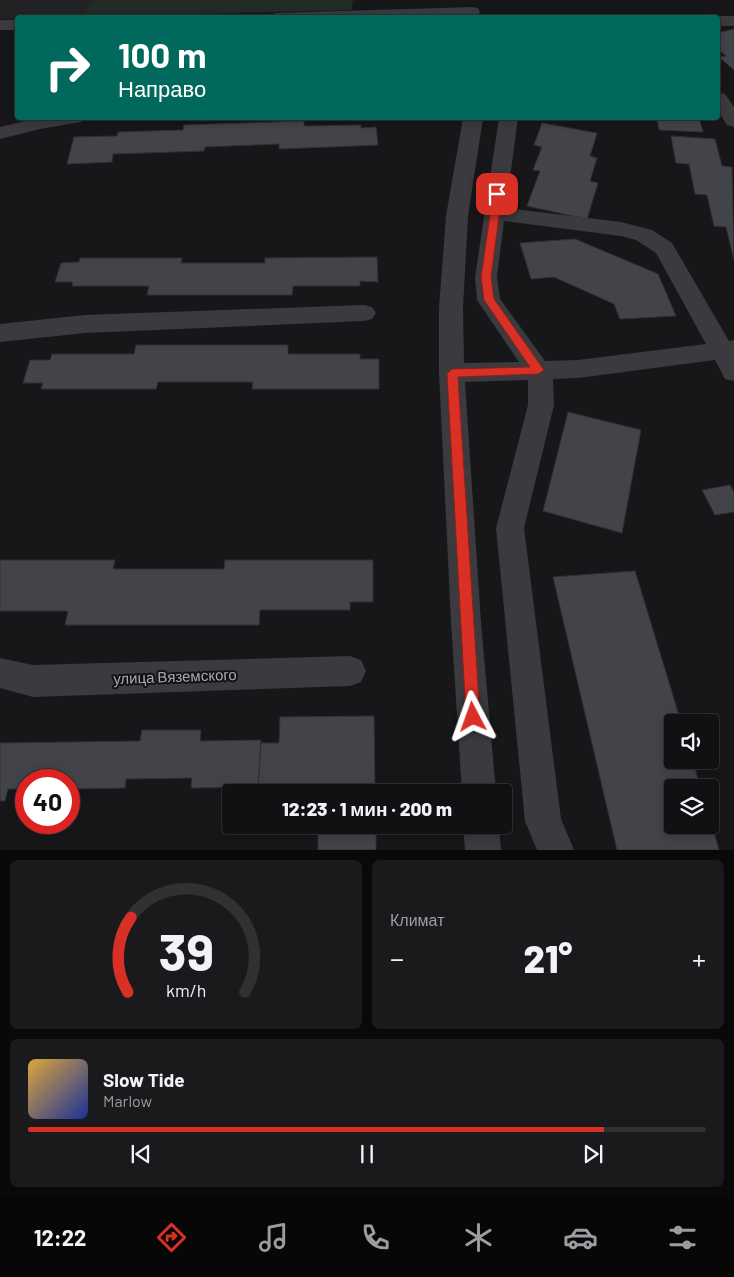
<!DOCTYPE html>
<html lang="ru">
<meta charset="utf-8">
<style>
body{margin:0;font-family:Barlow,sans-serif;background:#1a1a1c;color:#f1f3f6;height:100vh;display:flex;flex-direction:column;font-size:19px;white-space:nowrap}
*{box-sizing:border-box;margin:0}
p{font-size:16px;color:#9c9da0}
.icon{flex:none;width:28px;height:28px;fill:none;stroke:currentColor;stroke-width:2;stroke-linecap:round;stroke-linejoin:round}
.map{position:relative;height:850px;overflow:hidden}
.side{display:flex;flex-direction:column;gap:10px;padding:10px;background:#09090a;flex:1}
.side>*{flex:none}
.banner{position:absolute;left:15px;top:15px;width:705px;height:105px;border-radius:5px;box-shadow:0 2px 12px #0003,0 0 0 1px #303133;background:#00695c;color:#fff;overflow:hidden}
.controls{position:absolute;left:664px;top:714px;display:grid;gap:10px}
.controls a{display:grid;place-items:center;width:55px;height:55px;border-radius:5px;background:#111113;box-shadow:0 2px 12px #0003,0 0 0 1px #303133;font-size:25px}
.speed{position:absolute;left:15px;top:769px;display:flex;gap:10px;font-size:25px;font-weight:700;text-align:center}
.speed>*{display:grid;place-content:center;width:65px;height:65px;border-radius:50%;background:#111113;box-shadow:0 2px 12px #0003,0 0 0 1px #303133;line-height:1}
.speed .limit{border:8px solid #d22;background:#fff;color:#111}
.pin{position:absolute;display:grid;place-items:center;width:42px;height:42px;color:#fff;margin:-21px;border-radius:10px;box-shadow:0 2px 8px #0006}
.me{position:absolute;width:55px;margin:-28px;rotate:356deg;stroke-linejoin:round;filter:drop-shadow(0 0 4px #0008)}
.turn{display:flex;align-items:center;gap:18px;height:105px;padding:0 20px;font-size:22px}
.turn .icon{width:65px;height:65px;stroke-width:2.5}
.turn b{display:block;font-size:35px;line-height:42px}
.big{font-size:38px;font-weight:800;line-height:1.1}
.side .card{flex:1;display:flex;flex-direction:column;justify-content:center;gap:8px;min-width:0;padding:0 18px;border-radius:8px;background:#1a1a1c}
.side .dial{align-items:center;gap:0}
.dial svg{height:130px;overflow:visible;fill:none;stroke:#303133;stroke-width:7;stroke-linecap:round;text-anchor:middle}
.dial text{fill:#f1f3f6;stroke:none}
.song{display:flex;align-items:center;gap:15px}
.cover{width:60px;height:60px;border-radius:8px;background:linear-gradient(135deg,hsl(40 70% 55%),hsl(230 70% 35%))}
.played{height:5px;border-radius:2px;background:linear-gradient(90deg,#d93025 85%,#303133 85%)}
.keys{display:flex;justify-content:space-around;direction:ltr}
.heat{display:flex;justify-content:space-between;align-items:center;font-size:28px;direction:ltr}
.side .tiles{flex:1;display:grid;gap:10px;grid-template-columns:1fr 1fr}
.card:last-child{grid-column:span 2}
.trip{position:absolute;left:222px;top:784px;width:290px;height:50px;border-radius:5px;background:#111113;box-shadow:0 2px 12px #0003,0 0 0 1px #303133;font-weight:800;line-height:50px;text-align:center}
.menu{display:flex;height:80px;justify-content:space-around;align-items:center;background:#070708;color:#9c9da0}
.menu .icon{width:35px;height:35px}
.menu .active{color:#d93025}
.menu b{font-size:22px;color:#f1f3f6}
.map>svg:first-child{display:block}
.built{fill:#232326}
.green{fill:#232b25}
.building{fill:#434449;stroke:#313135}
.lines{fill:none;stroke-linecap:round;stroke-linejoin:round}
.minor{fill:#3a3a3f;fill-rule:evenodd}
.route{fill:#d93025;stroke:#8d1f18}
.labels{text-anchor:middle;stroke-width:4;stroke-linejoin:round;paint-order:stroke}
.near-street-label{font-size:15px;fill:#a9acb8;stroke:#121214}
</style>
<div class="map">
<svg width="734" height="850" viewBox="0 0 734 850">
<rect width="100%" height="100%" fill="#171719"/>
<path class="built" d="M0,0H93L80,17L0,19Z"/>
<path class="green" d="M93,0H353L351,10L80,17Z"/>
<path class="building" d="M734,29V70L719,57L726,56L718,49V33Z
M657,118H699L703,132L659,130Z
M304,121V126L361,125V128L376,127L378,145L279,149V144L205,147L204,151L113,154L112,162L67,164L74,137L117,136L118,132L183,130L184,125Z
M542,123L597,133L590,156L597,158L590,181L598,183L587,219L527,206L540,171L533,170L542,147L534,145Z
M671,136L715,139L722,166L732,167L734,260L726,227L714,226L707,195L695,194L689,164L676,163Z
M575,239L658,274L676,316L620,319L614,304L554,277L531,279L520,243Z
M377,257L378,282L360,281V286H293L292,295H147L149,286H72L73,282H55L61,263L79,262L80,258H182L181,263H265V258Z
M136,345H288V354H360V359H379V389H252L253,382H158L156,389H41L43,383H23L30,360H50L52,354H134Z
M568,412L641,430L622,533L543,511Z
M730,485L734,492V512L715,515L702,490Z
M0,560H115L113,569H224L225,560H373V602H350V610H260L259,625H65L68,611H0Z
M635,571L681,722H672V760H692L701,788H672V825H710V818L719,850H617L553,577Z
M374,716L375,792H258L261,743H279L280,717Z
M142,730H201L200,741L261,740L258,787L191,788L192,778L126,779L125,788L69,789V780H26V789H8L5,801H0V743L140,741Z
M256,825H376V850H318V832L255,833Z"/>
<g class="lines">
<path class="minor" d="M472,7L478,8L480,12L478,16L455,18H267L275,13Z
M718,16H734V26H718V18H712Z
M0,20H18V30H0Z
M718,92L725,94L734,107V127L727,125L718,111Z
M38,118H84L81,122L40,129L0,139V127Z
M463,118H483L468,216L463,308L464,363L519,362L477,300L475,277L499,118H518L506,208L621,222L652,230L672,243L729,341L734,340V381L725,379L715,360L578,378L553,379L554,405L524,528L561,819L574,850H537L525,821L496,528L528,405V380L465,382L481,622L496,792H462L451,622L439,373V308L446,216ZM504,221L621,236L636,240L656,253L706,344L578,360L545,361L500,299L497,277Z
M364,305L372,307L376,313L372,319L364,321L85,333L0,342V324L85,315Z
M350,656L361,660L366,671L361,682L350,686L33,697L0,688V658L33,665Z
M463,825H499L501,850H465Z"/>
</g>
<path class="route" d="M497,191L502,194L491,277L494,299L544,370L538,374L458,377L480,717L478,722L473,724L468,722L466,717L447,374L452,369L530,367L484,300L481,277L493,194Z"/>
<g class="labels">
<g class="near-street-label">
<text transform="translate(175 677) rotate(-2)" y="5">улица Вяземского</text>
</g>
</g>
</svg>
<div class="controls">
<a><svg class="icon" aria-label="sound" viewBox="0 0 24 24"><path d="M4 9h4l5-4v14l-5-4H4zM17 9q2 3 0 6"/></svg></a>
<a><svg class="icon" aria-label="layers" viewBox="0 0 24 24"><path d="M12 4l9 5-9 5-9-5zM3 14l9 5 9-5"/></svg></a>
</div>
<div class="speed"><div class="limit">40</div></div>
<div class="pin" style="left:497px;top:194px;background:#d93025"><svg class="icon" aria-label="arrive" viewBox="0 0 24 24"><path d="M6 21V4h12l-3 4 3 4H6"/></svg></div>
<svg class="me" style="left:473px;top:717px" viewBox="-20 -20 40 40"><path d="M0-17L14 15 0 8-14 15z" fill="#d93025" stroke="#fff" stroke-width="4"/></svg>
<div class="trip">12:23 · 1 мин · 200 m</div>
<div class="banner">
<div class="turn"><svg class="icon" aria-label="right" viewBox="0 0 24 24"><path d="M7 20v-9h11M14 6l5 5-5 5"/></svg><div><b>100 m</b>Направо</div></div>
</div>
</div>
<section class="side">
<div class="tiles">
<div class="card dial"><svg viewBox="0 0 100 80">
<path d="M14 69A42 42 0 1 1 86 69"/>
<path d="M14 69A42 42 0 0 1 16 23" stroke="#d93025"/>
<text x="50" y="56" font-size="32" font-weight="700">39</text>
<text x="50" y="72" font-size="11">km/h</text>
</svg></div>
<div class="card"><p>Климат</p>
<div class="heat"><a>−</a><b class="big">21°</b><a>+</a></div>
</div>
<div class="card">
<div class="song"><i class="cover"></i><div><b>Slow Tide</b><p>Marlow</p></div></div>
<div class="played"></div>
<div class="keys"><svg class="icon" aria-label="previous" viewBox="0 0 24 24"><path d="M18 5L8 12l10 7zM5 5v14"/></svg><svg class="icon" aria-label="pause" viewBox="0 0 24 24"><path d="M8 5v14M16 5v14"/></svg><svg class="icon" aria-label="next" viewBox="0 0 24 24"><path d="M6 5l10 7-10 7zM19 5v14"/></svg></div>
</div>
</div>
</section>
<nav class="menu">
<b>12:22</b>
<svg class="icon active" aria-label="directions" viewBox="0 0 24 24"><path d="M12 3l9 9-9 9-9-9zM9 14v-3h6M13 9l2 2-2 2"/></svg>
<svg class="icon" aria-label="music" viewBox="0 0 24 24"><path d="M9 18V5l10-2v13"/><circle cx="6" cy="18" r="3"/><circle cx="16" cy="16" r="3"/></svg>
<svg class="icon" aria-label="phone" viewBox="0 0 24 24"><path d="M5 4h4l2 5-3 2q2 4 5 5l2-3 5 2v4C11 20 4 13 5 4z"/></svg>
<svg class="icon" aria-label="climate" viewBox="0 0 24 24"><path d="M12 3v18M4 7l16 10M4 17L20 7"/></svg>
<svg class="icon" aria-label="car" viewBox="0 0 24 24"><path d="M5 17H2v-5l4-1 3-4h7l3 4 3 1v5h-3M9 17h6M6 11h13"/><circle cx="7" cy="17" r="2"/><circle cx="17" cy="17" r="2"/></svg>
<svg class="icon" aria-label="filters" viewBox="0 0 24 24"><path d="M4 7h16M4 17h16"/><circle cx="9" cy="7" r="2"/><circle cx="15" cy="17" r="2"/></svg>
</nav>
